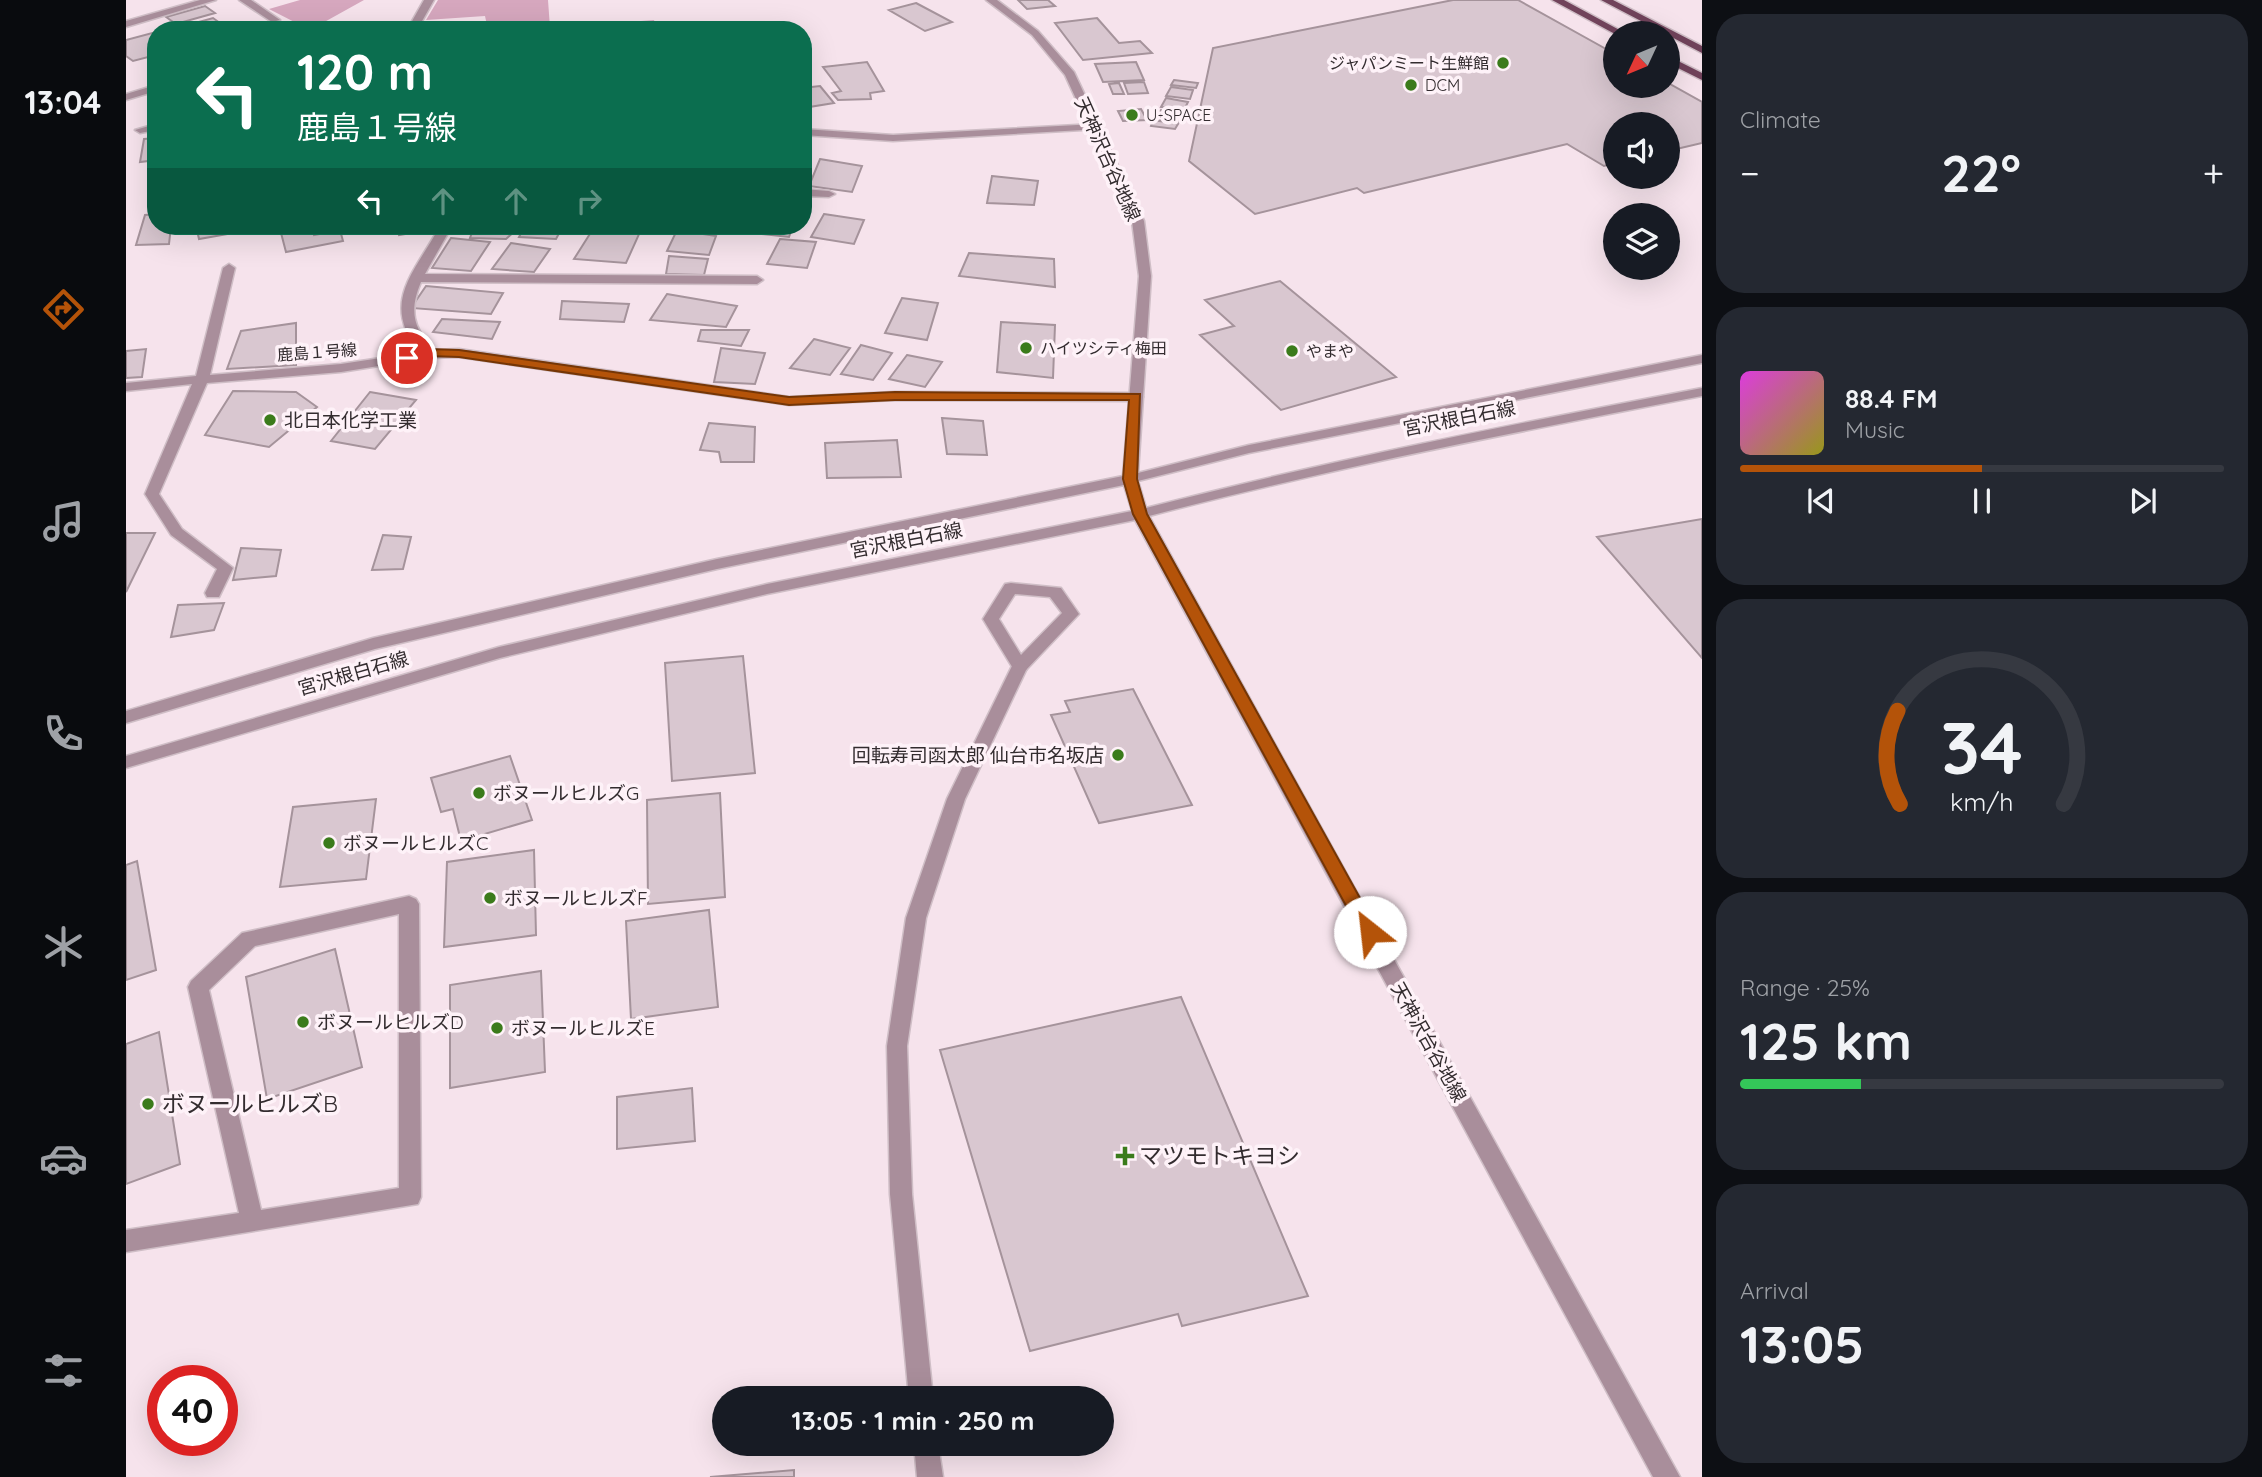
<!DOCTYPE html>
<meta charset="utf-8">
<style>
body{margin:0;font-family:Quicksand,"Noto Sans JP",sans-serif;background:#242831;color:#f1f3f6;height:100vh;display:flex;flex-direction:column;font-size:26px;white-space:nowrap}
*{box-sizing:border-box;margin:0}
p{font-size:23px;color:#9ea1a6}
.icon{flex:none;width:38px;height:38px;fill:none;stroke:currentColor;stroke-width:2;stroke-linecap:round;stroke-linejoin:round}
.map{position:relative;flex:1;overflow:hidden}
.details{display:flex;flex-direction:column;gap:14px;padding:14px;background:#0d0f14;width:560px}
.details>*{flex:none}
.guide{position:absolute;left:21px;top:21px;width:665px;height:214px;border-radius:28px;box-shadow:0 7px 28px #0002;background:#0b6e4f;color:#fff;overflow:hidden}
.needle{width:46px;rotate:226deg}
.tools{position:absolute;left:1477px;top:21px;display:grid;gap:14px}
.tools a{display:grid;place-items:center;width:77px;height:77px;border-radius:50%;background:#171b24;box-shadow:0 7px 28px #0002;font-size:35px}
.speed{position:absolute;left:21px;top:1365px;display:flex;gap:14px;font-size:35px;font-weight:700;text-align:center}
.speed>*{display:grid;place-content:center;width:91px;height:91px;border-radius:50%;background:#171b24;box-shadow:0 7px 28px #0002;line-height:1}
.speed .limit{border:10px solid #d22;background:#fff;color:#111}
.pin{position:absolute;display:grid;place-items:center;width:60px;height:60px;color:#fff;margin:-30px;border:4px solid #fff;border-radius:50%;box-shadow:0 2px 7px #0007}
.me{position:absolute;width:77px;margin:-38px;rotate:331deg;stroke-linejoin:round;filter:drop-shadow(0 0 5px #0008)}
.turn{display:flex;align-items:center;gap:24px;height:147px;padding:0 35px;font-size:32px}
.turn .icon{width:91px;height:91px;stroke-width:2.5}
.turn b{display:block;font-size:49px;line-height:60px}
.lanes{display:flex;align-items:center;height:66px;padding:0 35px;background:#0003;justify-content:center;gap:35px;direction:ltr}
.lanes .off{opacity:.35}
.big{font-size:52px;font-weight:700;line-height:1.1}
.details .widget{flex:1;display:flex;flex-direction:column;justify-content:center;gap:10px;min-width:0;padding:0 24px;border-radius:28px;background:#242831}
.details .dial{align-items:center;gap:0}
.dial svg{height:182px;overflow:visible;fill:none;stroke:#363941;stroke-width:7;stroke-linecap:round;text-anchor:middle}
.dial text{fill:#f1f3f6;stroke:none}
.song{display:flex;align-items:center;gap:21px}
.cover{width:84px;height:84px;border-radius:10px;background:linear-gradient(135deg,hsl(300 70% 55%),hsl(60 70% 35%))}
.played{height:7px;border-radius:4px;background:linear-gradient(90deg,#b45309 50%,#363941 50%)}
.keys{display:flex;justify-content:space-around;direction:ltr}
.heat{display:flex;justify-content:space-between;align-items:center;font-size:38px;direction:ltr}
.charge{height:10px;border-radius:5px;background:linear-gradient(90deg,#34c759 25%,#363941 0)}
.trip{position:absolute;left:586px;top:1386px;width:402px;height:70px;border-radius:35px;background:#171b24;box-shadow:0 7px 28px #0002;font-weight:700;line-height:70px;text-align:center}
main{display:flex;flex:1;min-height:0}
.tab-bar{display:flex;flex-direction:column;width:126px;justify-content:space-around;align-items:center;background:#090b0e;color:#9ea1a6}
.tab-bar .icon{width:49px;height:49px}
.tab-bar .current{color:#b45309}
.tab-bar b{font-size:32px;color:#f1f3f6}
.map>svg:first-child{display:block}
.green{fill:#d6a7be}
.building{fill:#d9c7d0;stroke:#a5939b;stroke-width:2}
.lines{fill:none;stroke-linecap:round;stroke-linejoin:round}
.service-casing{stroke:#cfbec6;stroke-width:3}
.minor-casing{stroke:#cfbec6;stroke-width:3}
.tertiary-casing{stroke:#cfbec6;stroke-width:3}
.primary-casing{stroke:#cfbec6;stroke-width:3}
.service{fill:#a98e9b;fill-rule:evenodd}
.minor{fill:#a98e9b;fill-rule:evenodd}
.tertiary{fill:#a98e9b;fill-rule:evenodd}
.primary{fill:#71435b;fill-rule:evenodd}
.route{fill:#b45309;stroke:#753606;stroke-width:2}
.poi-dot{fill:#3b7b1b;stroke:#fef2f8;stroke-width:2.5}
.labels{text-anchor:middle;stroke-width:7;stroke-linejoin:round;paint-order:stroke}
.far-poi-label{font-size:16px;fill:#332c2f;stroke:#fef2f8;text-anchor:start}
.far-street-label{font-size:16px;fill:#332c2f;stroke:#fef2f8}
.street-label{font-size:19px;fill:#332c2f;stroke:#fef2f8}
.poi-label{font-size:19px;fill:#332c2f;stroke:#fef2f8;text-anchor:start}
.near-poi-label{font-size:23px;fill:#332c2f;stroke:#fef2f8;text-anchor:start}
</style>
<main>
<nav class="tab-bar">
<b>13:04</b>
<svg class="icon current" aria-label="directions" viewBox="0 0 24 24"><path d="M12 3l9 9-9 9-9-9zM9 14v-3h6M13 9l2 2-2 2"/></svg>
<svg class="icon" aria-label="music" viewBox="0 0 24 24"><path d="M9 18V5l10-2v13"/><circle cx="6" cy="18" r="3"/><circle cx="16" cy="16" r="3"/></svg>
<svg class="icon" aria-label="phone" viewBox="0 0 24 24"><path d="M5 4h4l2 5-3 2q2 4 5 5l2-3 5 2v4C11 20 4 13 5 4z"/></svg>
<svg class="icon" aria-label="climate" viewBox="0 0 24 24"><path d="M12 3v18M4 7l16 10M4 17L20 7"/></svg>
<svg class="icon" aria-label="car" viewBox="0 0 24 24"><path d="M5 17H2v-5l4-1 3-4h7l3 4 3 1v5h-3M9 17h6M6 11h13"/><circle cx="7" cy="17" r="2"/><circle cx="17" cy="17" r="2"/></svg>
<svg class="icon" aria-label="filters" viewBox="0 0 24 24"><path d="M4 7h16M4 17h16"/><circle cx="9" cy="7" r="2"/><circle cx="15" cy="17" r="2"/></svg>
</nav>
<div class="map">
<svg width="1576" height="1477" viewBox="0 0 1576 1477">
<rect width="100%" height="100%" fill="#f6e3ec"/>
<path class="green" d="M174,0H238L184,30L143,9Z
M312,0H422L424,28L528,20L531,30H362L359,16L300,20Z"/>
<path class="building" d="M892,0H922L929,6L901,9Z
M1327,0H1392L1489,54V86H1542V83L1576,102V143L1542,151V124H1489V163L1478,166L1441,144L1238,193L1231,188L1129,214L1063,161L1087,48Z
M790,3L826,22L799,31L763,10Z
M79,6L89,13L50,24L40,17Z
M87,18L98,26L68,30L62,25Z
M971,18L993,43L1014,41L1026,53L957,60L929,23Z
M358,25V30H316V28Z
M30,32V55L7,61L0,56V40Z
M741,62L758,91L744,93L745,99L712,100L706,93L715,91L697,67Z
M1010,62L1018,80L977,82L969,64Z
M1048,80L1072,83L1070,88L1045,85Z
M1018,82L1022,93L1002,94L998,83Z
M993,83L998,94H987L983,84Z
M694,86L708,103L677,108V88Z
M1045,87L1067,90L1064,99L1040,96Z
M1040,98L1062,102L1058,110L1035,107Z
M1015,109L1021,120L997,121L992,111Z
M1035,110L1057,113L1053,122L1030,119Z
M1027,120L1052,124L1049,129L1025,126Z
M30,138V160L14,162L18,139Z
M694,159L736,166L726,192L683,186Z
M866,176L912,181L908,205L861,203Z
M30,214V226H45L43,244L10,245L19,215Z
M698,214L738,220L728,244L685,237Z
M70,226H101L102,234L73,239Z
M171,226H185L188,235L214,230L217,241L160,252L154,229Z
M270,226H296L297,231L273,235Z
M344,226H381L379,228L390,230L380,239L344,238L348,227Z
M399,226H437L430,239L393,237Z
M565,226H608L602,233Z
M629,226H667L663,237L626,233Z
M467,229L514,232L500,263L448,259Z
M551,230L590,236L583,255L541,251Z
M325,238L364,242L345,271L306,268Z
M654,239L690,242L681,268L641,264Z
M385,243L424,249L408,272L366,269Z
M843,253L928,259L929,287L833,276Z
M543,256L582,259L578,275L540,274Z
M1154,281L1270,377L1155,410L1074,335L1108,326L1079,300Z
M300,286L377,293L365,314L285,308Z
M541,294L611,306L600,327L524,320Z
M776,298L812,303L801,340L759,333Z
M436,301L503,304L498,322L434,319Z
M316,319L374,322L366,339L307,332Z
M875,322L929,325L927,378L871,372Z
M170,323V365L101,369L115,331Z
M575,330H623L615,346L572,341Z
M688,339L724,348L704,375L664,368Z
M735,345L766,353L747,380L715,374Z
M595,348L639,353L629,384L588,382Z
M20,349L16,377L0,378V351Z
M781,355L816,362L799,387L763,379Z
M107,391L170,392L191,407L143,447L79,435Z
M244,392L290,400L249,449L205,441Z
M816,418L857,421L861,455L821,454Z
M583,423L629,427L628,462H595L593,452L574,450Z
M771,440L775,477L701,478L699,443Z
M1576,519V658L1471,537Z
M0,533H29L0,592Z
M257,535L285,537L277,569L246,570Z
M115,548L155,550L150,576L107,580Z
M98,603L88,630L45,637L52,605Z
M617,656L629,773L546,781L539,663Z
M1007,689L1066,805L973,823L925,715L944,712L939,701Z
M384,756L406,820L335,841L327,809L315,812L305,778Z
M594,793L599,897L522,904L521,800Z
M250,799L240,879L154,887L167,807Z
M408,850L410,935L318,947L321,862Z
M11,861L30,970L0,980V865Z
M583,910L592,1007L505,1019L500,921Z
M209,949L236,1067L141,1099L120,977Z
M415,971L419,1072L324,1088V985Z
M1055,997L1182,1296L1056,1326L1052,1314L904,1351L814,1050Z
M33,1032L54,1164L0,1184V1044Z
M566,1088L569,1141L491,1149V1097Z
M668,1470V1477H584Z"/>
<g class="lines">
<defs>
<path id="service" d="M113,0H125L154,20L146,22Z
M970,124L974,125V129L767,141L677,135V129L767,135Z"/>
<path id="minor" d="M74,0H90L0,27V21Z
M298,0H308L291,30H281Z
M30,85V91L0,100V94Z
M30,124V130L14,133L9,130Z
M677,189L703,191L709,194L703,197L677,196Z
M314,226H326L299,274L631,276L637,280L631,284L295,282C283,311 287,327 307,350L333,349L663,397L769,392L1010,393L1017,397L1010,401L769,400L663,405L333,357L303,358L215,372L81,383L33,494L56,529L107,568L93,597H81L79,593L91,569L45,535L19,494L66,384L0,391V383L70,376L97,268L103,264L109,268L84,375L215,364L294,352C253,303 289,272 314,226Z
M885,583L935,588L953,614L900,670H888L857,619L879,584ZM889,594L924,597L936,613L895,655L873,619Z
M283,896L290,899L293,904L295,1197L292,1204L0,1252V1230L113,1213L62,987L65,981L116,933ZM273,914V1188L135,1210L83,990L129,946Z"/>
<path id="tertiary" d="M860,0H871L912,31L948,72L1018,221L1025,276L1012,473L1123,445L1576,355V363L1123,453L1012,481L1020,508C1204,460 1389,424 1576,388V396C1390,432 1206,468 1023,516L1554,1477H1527L1009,520L641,594L374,658L0,768V756L373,647L641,584L1006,511L998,485L591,569L249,649L0,723V711L247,638L591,559L997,476L1013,276L1006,221L939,75L906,35Z
M894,660L902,666L839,799L800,918L781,1046L786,1194L807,1398H783L764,1194L761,1046L780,918L821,799L886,666Z
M788,1444H812L817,1477H791Z"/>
<path id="primary" d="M1426,0H1438L1499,33L1489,34Z
M1475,0H1487L1576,46V53Z
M1542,56L1576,73V80L1542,63Z"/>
</defs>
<use href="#service" class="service-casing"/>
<use href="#minor" class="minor-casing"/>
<use href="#tertiary" class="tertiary-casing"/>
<use href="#primary" class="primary-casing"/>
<use href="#service" class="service"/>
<use href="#minor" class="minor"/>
<use href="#tertiary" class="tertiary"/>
<use href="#primary" class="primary"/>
</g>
<path class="route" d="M302,349L333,350L663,397L769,392L1014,394L1011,479L1021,514L1250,927L1252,932L1250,937H1237L1007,514L997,479L1003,400H769L663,405L333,357L302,356L281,362L275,358Z"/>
<g class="poi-dot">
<circle cx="1377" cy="63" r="7"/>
<circle cx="1285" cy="85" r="7"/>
<circle cx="1006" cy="115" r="7"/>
<circle cx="900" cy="348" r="7"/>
<circle cx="1166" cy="351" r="7"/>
<circle cx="144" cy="420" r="7"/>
<circle cx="992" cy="755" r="7"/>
<circle cx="353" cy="793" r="7"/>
<circle cx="203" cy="843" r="7"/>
<circle cx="364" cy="898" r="7"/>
<circle cx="177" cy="1022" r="7"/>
<circle cx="371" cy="1028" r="7"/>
<circle cx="22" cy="1104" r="7"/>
<path d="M995.5 1145.5h7v7h7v7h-7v7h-7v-7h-7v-7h7z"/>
</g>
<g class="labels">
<g class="far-poi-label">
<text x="1363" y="69" text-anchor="end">ジャパンミート生鮮館</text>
<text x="1299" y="91">DCM</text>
<text x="1020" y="121">U-SPACE</text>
<text x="914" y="354">ハイツシティ梅田</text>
<text x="1180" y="357">やまや</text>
</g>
<g class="far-street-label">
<text transform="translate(191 352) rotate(-4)" y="6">鹿島１号線</text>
</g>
<g class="street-label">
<text transform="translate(982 159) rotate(66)" y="7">天神沢台谷地線</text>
<text transform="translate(1333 418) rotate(-11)" y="7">宮沢根白石線</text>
<text transform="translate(780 540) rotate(-11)" y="7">宮沢根白石線</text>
<text transform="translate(227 673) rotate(-16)" y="7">宮沢根白石線</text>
<text transform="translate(1303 1042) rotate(61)" y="7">天神沢台谷地線</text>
</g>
<g class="poi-label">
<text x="158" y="427">北日本化学工業</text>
<text x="978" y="762" text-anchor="end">回転寿司函太郎 仙台市名坂店</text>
<text x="367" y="800">ボヌールヒルズG</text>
<text x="217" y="850">ボヌールヒルズC</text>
<text x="378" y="905">ボヌールヒルズF</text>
<text x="191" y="1029">ボヌールヒルズD</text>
<text x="385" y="1035">ボヌールヒルズE</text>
</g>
<g class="near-poi-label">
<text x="36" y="1112">ボヌールヒルズB</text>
<text x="1013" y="1164">マツモトキヨシ</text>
</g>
</g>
</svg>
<div class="tools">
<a><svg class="needle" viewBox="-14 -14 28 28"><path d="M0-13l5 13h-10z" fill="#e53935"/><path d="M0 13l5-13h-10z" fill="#9ea1a6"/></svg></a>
<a><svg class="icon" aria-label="sound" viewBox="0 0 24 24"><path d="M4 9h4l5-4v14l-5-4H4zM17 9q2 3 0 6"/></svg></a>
<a><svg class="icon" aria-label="layers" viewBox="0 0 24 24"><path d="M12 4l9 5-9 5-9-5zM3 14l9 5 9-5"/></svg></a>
</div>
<div class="speed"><div class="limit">40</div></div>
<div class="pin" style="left:281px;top:358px;background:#d93025"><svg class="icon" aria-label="arrive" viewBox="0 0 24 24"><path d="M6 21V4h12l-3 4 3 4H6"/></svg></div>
<svg class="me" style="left:1244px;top:932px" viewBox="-20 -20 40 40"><circle r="19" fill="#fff"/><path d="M0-13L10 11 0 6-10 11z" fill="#b45309"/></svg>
<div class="trip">13:05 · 1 min · 250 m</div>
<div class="guide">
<div class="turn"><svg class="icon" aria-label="left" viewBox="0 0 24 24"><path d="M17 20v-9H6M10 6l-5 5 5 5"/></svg><div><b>120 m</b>鹿島１号線</div></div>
<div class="lanes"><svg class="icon" aria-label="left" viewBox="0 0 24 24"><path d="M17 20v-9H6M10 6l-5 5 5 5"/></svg><svg class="icon off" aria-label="ahead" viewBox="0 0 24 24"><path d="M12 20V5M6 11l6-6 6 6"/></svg><svg class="icon off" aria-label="ahead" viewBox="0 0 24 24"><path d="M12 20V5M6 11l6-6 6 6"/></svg><svg class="icon off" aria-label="right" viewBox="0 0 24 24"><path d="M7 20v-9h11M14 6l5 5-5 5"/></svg></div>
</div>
</div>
<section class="details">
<div class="widget"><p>Climate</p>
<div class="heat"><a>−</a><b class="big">22°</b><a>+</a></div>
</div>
<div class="widget">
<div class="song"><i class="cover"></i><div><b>88.4 FM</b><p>Music</p></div></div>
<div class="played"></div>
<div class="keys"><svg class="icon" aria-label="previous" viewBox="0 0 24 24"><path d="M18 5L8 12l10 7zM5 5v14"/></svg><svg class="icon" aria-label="pause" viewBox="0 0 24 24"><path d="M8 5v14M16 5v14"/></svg><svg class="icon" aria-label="next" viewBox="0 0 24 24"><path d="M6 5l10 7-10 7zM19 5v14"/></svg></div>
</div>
<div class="widget dial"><svg viewBox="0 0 100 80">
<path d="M14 69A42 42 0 1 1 86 69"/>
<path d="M14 69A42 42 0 0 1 13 28" stroke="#b45309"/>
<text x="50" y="56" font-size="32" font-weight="700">34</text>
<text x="50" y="72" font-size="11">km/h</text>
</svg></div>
<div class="widget"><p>Range · 25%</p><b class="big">125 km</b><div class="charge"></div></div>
<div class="widget"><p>Arrival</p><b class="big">13:05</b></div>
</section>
</main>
